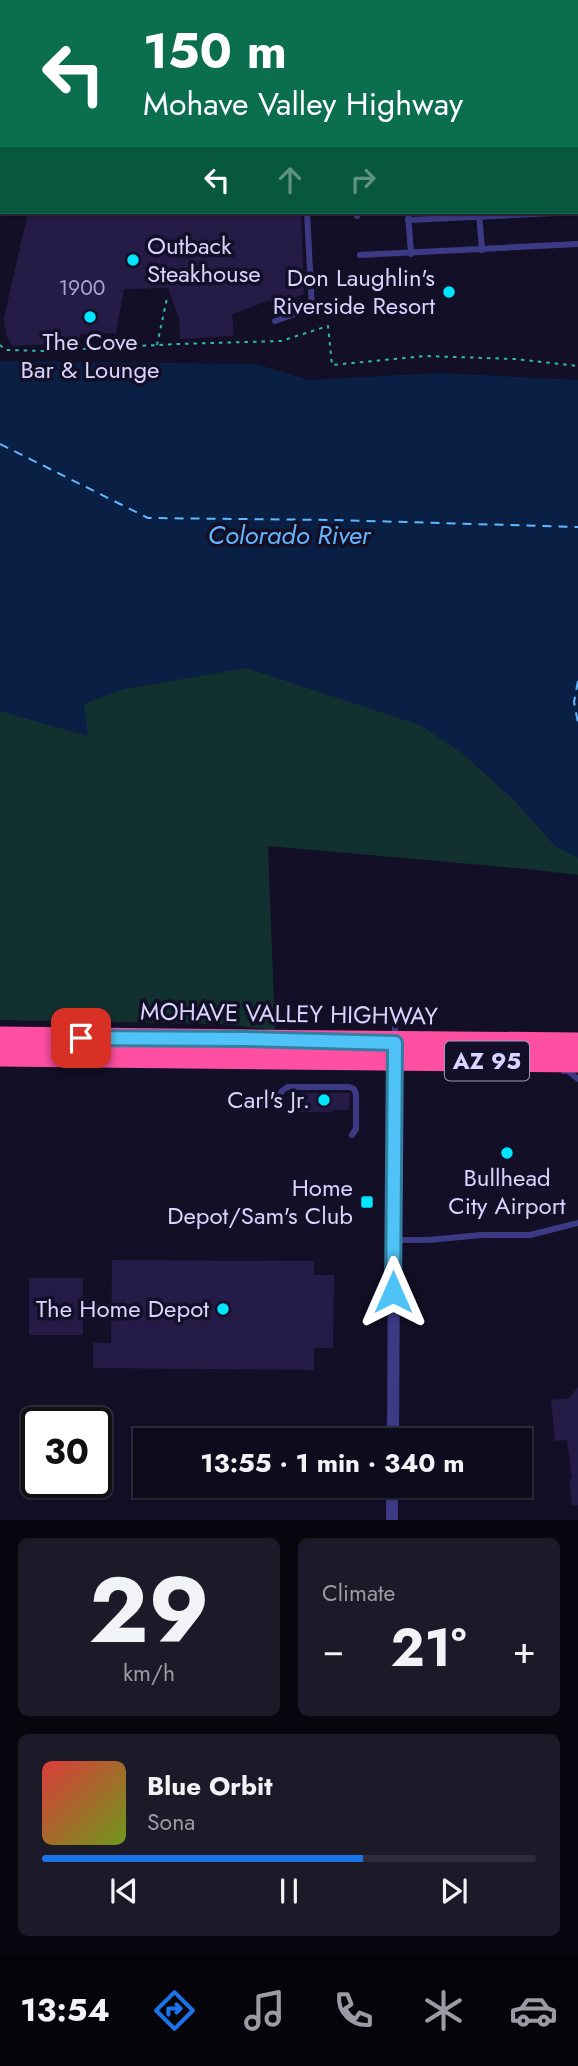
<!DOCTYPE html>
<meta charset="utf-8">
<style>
body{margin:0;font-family:Jost,sans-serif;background:#1c1929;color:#f1f3f6;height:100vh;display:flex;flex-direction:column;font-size:26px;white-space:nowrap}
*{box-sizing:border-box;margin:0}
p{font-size:23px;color:#9b9ba3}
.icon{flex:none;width:38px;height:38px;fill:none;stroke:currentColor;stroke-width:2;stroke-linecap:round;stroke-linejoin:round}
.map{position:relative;height:1520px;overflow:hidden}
.panel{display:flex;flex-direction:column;gap:18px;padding:18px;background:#08060f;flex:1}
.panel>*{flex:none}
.guide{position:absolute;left:0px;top:0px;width:579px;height:214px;box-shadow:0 2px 5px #0004,0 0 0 2px #2e2b3b;background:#0b6e4f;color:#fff;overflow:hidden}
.speed{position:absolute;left:21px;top:1407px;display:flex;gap:14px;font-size:35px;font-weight:700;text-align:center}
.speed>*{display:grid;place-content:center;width:91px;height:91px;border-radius:50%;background:#0e0b1c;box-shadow:0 2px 5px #0004,0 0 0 2px #2e2b3b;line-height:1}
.speed .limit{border:4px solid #111;border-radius:10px;background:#fff;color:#111}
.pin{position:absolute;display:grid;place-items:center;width:60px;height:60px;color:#fff;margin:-30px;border-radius:14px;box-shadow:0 4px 10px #0006}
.me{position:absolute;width:77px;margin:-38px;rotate:0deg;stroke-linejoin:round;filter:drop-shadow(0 0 5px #0008)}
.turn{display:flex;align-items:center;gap:24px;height:147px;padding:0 28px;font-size:32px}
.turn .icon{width:91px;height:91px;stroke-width:2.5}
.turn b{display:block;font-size:49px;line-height:60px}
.lanes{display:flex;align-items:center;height:66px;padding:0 28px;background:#0003;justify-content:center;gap:35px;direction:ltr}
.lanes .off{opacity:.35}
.big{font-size:52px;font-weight:700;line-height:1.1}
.panel .widget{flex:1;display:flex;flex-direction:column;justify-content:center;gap:10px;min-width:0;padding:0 24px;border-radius:10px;background:#1c1929}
.panel .dial{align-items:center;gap:0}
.dial b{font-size:91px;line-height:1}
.song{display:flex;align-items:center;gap:21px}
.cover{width:84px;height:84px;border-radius:10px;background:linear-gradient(135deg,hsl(0 70% 55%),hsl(80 70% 35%))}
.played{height:7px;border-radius:4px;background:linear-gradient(90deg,#1a73e8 65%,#2e2b3b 65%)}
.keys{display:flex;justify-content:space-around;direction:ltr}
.heat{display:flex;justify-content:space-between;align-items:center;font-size:38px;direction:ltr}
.panel .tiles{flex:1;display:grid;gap:18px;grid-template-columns:1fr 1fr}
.widget:last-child{grid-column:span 2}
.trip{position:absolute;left:133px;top:1428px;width:399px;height:70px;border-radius:0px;background:#0e0b1c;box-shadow:0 2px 5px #0004,0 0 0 2px #2e2b3b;font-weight:700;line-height:70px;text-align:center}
.tabs{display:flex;height:112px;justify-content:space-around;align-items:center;background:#06040b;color:#9b9ba3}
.tabs .icon{width:49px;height:49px}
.tabs .on{color:#1a73e8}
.tabs b{font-size:32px;color:#f1f3f6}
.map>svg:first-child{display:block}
.green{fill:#12302f}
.water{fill:#0a1f44}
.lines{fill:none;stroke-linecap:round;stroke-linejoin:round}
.ferry{stroke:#62b6ff;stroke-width:2;stroke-dasharray:9 7;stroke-linecap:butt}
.building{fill:#241b47}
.path{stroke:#2fb8b0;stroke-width:2;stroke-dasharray:3.5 5;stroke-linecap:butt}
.lane{stroke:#3d3a85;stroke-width:6}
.street{stroke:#3d3a85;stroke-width:12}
.primary{stroke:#c25bff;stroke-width:18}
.highway{stroke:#ff4fa3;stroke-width:21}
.route-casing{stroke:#337fa1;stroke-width:18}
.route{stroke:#4fc3f7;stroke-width:12}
.poi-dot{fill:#00e5ff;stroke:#130f26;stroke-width:2.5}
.labels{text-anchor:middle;stroke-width:7;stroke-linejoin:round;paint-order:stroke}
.number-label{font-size:21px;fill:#aca6d1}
.shield{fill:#130f26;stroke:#9e99be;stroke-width:2}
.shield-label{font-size:23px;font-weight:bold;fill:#d9d4ff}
.poi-label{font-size:24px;fill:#d9d4ff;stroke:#130f26;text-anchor:end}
.street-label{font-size:24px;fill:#d9d4ff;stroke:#130f26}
.water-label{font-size:26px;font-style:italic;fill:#62b6ff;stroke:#130f26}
</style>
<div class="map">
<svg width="578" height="1520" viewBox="0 0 578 1520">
<rect width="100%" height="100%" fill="#130f26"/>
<path class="green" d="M0,643L578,644V875L526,869L268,846L275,1030L219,1024L0,1020Z"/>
<path class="water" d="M0,361L256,364L309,380L437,373L578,380V858L555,846L514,800L462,753L420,725L246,668L125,689L84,704L88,736L0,711Z"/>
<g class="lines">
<path class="ferry" d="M0,444L148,518L335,520L578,527
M578,681L574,702L578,723"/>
</g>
<path class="building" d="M28,212H301L304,294L272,306L270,300L232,314L234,336L180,339L179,318L168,288L124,289L116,333L80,334V343L12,346L6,335L4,318Z
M298,1093H350L349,1110H332V1112H298Z
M112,1260L314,1261V1275H334L333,1348H314V1370L93,1368V1343H111Z
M29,1278H83V1335H29Z
M578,1387V1505H572L569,1479H572L567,1440L555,1441L551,1400L569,1398Z"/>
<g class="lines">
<path class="path" d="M0,345L6,350L45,351L176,344L281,341L328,326L332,365L425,356L515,359L578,366
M157,345L167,298"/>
<path class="lane" d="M10,0V2
M34,0V2
M52,0V2
M295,2L296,0
M0,37H2
M0,56H2
M356,212L357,216
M408,212L411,254
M479,214L482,250
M408,220L578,212
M360,255L578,244
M275,321L312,308L307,212
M395,1012V1038
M564,1071H568L578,1079
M276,1101L282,1091L287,1087H349L354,1089L356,1094V1129L352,1135
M394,1240H428L482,1235H530L578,1223"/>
<path class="street" d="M393,1440L395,1056
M392,1520V1486"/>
<path class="primary" d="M364,0L373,2
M476,0L486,2"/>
<path class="highway" d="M0,1037C193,1039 385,1042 578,1043
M0,1056L578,1062"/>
</g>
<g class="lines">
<defs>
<path id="route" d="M81,1038L245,1039L395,1043L393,1292"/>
</defs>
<use href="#route" class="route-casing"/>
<use href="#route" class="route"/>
</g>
<g class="poi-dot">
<circle cx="133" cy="260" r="7"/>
<circle cx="449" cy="292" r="7"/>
<circle cx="90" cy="317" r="7"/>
<circle cx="324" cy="1100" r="7"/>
<circle cx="507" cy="1153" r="7"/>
<rect x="360" y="1195" width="14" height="14" rx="3.5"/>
<circle cx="223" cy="1309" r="7"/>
</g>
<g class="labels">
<g class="number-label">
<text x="82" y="295">1900</text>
</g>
<rect class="shield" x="445" y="1041.5" width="84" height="39" rx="5"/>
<g class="shield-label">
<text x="487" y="1069">AZ 95</text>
</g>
<g class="poi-label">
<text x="147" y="254" text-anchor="start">Outback<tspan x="147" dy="28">Steakhouse</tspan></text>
<text x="435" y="286">Don Laughlin's<tspan x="435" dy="28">Riverside Resort</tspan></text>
<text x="90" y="350" text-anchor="middle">The Cove<tspan x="90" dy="28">Bar &amp; Lounge</tspan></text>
<text x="310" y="1108">Carl's Jr.</text>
<text x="507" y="1186" text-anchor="middle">Bullhead<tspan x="507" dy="28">City Airport</tspan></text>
<text x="353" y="1196">Home<tspan x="353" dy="28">Depot/Sam's Club</tspan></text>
<text x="209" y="1317">The Home Depot</text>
</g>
<g class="street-label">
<text transform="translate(289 1014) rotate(1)" y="8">MOHAVE VALLEY HIGHWAY</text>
</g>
<g class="water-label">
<text x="289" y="544">Colorado River</text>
</g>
</g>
</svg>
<div class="speed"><div class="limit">30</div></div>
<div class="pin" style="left:81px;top:1038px;background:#d93025"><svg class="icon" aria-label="arrive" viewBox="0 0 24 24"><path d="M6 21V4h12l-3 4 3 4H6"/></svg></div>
<svg class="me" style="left:393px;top:1292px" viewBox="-20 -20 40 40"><path d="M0-17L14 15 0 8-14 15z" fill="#4fc3f7" stroke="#fff" stroke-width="4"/></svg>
<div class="trip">13:55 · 1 min · 340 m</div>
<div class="guide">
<div class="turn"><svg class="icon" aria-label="left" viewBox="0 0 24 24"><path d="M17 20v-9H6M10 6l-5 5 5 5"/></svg><div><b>150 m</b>Mohave Valley Highway</div></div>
<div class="lanes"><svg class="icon" aria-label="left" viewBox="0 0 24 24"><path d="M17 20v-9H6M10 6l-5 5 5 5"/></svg><svg class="icon off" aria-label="ahead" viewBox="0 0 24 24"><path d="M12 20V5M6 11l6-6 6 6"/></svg><svg class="icon off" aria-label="right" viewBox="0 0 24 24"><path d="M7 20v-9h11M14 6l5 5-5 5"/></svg></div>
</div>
</div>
<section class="panel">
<div class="tiles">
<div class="widget dial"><b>29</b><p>km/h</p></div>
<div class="widget"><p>Climate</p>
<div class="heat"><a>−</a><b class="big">21°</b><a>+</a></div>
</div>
<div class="widget">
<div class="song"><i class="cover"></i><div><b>Blue Orbit</b><p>Sona</p></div></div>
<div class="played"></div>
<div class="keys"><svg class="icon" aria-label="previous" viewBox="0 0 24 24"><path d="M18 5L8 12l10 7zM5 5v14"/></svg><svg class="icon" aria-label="pause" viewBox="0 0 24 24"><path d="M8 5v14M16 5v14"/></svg><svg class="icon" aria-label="next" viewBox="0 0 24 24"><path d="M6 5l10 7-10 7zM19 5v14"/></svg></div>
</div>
</div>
</section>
<nav class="tabs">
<b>13:54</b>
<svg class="icon on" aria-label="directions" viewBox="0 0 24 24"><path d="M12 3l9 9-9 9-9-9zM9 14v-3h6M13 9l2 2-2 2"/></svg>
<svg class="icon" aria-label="music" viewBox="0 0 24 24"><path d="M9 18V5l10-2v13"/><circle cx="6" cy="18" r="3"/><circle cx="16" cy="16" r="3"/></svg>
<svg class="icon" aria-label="phone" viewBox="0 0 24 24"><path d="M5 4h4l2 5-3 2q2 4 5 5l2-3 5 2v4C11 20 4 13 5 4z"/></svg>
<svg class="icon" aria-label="climate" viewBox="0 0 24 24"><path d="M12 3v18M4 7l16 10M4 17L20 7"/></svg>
<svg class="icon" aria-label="car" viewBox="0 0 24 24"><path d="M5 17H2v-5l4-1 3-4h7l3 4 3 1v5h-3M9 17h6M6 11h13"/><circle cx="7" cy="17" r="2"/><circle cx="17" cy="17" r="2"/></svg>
</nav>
